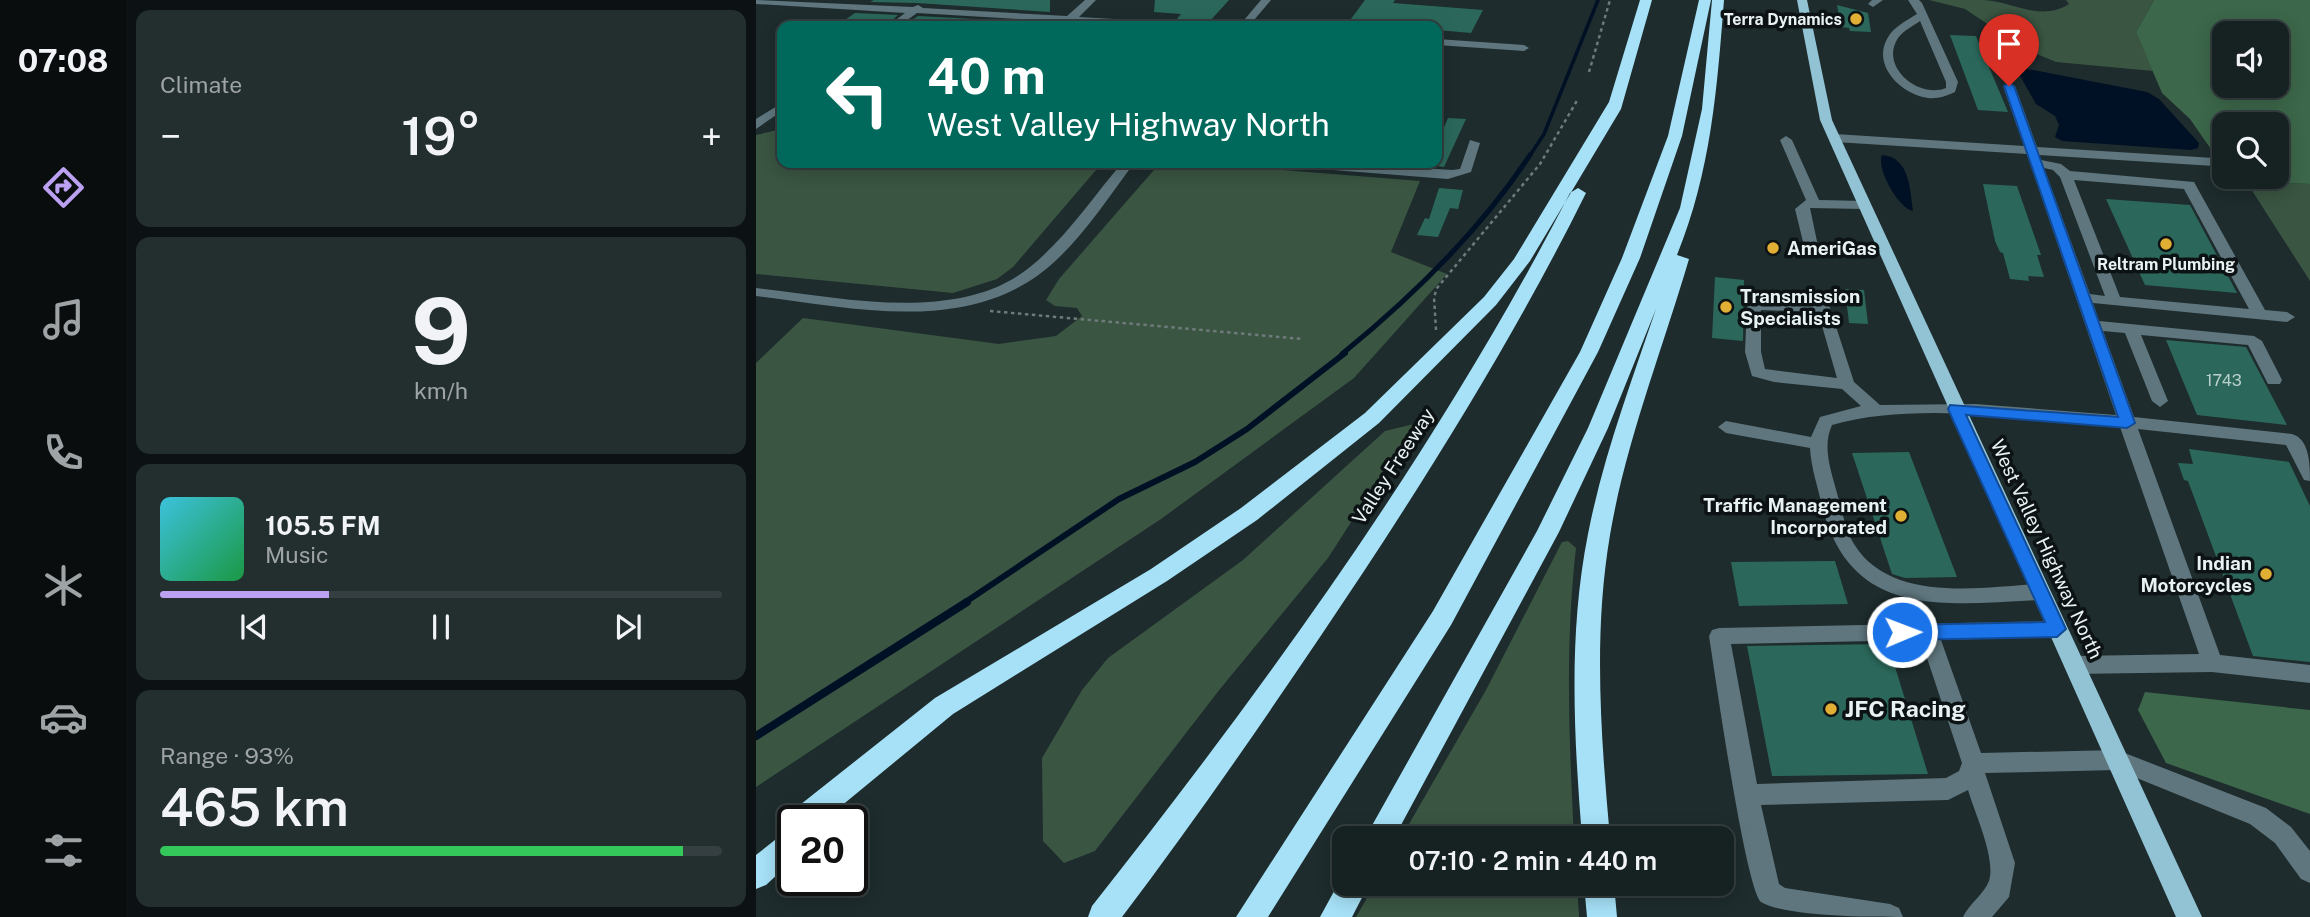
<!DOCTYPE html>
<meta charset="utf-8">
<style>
body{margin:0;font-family:"Public Sans",sans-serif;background:#232e2f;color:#f1f3f6;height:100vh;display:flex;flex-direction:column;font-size:26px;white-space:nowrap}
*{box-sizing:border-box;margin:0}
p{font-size:23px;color:#9ea3a5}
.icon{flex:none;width:38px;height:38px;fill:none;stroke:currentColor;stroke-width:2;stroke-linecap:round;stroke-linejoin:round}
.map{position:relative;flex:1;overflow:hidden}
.sheet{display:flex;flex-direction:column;gap:10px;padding:10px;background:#0c1213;width:630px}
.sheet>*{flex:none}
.banner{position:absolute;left:21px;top:21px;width:665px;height:147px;border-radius:14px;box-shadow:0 4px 18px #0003,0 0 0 2px #353e40;background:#00695c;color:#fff;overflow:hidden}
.fabs{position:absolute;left:1456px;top:21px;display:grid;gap:14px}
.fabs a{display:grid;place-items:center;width:77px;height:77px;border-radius:14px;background:#162122;box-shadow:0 4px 18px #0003,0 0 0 2px #353e40;font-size:35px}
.speed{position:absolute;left:21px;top:805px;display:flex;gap:14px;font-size:35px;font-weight:700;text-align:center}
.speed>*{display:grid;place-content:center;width:91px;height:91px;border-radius:50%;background:#162122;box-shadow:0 4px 18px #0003,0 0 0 2px #353e40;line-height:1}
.speed .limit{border:4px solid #111;border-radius:10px;background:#fff;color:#111}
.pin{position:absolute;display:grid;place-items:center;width:60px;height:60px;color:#fff;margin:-72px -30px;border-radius:50% 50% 50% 0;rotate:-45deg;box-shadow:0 0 7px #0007}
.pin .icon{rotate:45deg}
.me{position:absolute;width:77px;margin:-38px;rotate:89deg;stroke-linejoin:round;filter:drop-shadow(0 0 5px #0008)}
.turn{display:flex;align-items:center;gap:24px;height:147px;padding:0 35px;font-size:32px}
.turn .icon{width:91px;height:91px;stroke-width:2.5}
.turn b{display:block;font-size:49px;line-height:60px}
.big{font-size:52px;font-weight:600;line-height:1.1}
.sheet .widget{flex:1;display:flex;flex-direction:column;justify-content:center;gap:10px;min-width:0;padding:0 24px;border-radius:14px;background:#232e2f}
.sheet .dial{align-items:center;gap:0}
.dial b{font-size:91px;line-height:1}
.song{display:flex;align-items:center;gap:21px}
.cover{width:84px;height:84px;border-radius:10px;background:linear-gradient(135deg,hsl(190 70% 55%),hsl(140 70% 35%))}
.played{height:7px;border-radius:4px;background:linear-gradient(90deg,#bca0f2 30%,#353e40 30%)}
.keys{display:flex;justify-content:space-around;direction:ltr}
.heat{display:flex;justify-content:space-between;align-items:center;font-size:38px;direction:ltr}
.charge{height:10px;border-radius:5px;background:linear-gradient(90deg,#34c759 93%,#353e40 0)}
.trip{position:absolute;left:576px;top:826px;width:402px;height:70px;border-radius:14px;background:#162122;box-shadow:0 4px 18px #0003,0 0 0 2px #353e40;font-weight:600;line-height:70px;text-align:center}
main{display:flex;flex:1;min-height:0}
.tab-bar{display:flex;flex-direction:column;width:126px;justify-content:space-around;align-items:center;background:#090d0e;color:#9ea3a5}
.tab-bar .icon{width:49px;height:49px}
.tab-bar .selected{color:#bca0f2}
.tab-bar b{font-size:32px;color:#f1f3f6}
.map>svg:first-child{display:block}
.green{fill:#3a5542}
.forest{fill:#3c674a;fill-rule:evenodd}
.water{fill:#001125}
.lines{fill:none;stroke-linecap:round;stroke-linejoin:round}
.stream-far3{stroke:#001125;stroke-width:3.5}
.stream-far2{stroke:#001125;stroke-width:5}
.stream-far1{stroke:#001125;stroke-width:6}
.stream{stroke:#001125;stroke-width:8}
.building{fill:#2b685b}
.path{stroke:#6e7a7b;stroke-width:2.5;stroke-dasharray:3.5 3.5;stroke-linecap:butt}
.minor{fill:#5f767e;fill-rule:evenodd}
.major{fill:#92c3d5;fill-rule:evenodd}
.highway{fill:#a6e1f7;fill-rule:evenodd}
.route{fill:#1a73e8;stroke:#114b97;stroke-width:2}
.poi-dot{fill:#e1af34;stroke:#0d1314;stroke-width:2.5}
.labels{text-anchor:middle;stroke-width:7;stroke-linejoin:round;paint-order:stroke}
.far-poi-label{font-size:16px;font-weight:bold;fill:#e9f2f3;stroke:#0d1314;text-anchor:end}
.number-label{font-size:16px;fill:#bad0cd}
.poi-label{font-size:19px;font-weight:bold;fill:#e9f2f3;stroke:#0d1314;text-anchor:start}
.street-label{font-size:19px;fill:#e9f2f3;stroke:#0d1314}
.near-poi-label{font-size:23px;font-weight:bold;fill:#e9f2f3;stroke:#0d1314;text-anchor:start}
</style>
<main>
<nav class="tab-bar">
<b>07:08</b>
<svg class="icon selected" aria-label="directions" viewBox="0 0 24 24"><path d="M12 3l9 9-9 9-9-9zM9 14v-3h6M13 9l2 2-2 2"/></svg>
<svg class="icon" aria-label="music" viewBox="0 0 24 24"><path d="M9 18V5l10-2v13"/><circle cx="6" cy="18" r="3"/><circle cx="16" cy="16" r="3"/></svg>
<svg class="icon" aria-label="phone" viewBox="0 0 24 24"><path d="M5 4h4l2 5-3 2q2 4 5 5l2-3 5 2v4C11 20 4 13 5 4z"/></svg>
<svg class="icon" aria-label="climate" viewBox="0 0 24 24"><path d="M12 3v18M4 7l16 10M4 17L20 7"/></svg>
<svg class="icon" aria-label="car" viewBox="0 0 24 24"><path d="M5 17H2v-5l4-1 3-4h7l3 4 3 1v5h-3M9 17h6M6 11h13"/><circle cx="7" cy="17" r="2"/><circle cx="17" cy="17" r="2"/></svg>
<svg class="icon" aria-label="filters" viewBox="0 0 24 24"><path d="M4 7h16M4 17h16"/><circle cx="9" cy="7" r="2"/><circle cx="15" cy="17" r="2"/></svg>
</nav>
<section class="sheet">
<div class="widget"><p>Climate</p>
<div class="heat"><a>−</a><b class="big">19°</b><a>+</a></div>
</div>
<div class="widget dial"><b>9</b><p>km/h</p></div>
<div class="widget">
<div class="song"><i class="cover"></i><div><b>105.5 FM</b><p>Music</p></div></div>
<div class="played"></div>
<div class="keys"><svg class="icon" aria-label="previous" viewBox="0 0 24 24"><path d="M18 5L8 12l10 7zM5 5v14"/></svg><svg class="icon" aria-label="pause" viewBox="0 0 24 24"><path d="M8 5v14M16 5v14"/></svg><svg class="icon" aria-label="next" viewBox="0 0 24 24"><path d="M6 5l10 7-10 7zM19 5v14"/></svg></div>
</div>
<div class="widget"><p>Range · 93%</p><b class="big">465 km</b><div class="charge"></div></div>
</section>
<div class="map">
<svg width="1554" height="917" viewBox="0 0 1554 917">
<rect width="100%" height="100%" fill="#1e2c2d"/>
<path class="green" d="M1173,0C1191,0 1210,0 1228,0C1258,2 1285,22 1313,4L1310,0H1398L1380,32L1397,71L1300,62L1254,43L1245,33L1209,9Z
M26,129V163H346L257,267L241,279L197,293L0,274V135Z
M404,163H441L664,181L635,252L691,274L598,378L405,519L0,787V363L47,318L243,344L300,336L326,316L321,308L299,306L290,300L303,279Z
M1490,181L1554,184V281Z
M658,424L572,558L464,689L339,851L308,863L287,841L286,758L326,690L352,658L487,560L629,431Z
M812,541L820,548C809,645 813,740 818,838H645L730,690L806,542Z
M619,884H821L823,917H600Z"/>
<path class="forest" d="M1398,0H1554V184L1490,181L1485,177H1521V124H1468V163L1459,155L1434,119L1406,93L1380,32ZM1468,33H1521V86H1468Z
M1389,692L1554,710V814L1410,763L1382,710Z"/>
<path class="water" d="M1267,68L1391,92L1403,99L1443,143L1442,148L1435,150L1306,141L1299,137L1303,125L1299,116L1280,104L1263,74Z
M1126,155C1154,157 1154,190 1157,211C1142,208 1120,168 1126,155Z"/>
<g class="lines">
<path class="stream-far3" d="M773,157L788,134L842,0"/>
<path class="stream-far2" d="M586,354C656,297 724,231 774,155"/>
<path class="stream-far1" d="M208,603L363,499L439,462L491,429L589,353"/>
<path class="stream" d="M0,736L211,602"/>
</g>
<path class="building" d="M118,0H294V12L161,3L114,2Z
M399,0H473L454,21L421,19L425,14L398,12Z
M609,0H639L637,3L727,10L715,33L681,30V26L592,23Z
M1081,5L1112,13L1115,32L1094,31L1093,28L1085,27Z
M99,13L142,15L130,26H80Z
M162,16L293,23V26H147Z
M1194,35L1220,36L1252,112L1222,110Z
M692,118L710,119L688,167L681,166V144Z
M1227,184L1261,186L1285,255H1281L1288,277L1272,276L1273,281L1254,279L1247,253L1244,252L1239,241Z
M683,188L707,190L702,209L694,208L682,237L661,235L669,218L673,219Z
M1350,199L1434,205L1481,293L1389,285Z
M959,277L988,280L987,341L956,338Z
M1089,289L1108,290L1112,324L1093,323Z
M1410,340L1490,347L1531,425L1441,415Z
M1433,449L1533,462L1554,506V662L1497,656L1432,481L1428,480L1422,463L1437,464Z
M1153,452L1201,577L1149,578L1136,574L1096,453Z
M1079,561L1092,604L983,606L975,562Z
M1132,644L1172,774L1016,776L991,646Z"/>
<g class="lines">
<path class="path" d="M833,72L854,0
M234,311L546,339
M680,330L678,297L681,288L784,164L822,99"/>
<path class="minor" d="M0,0L157,7L162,5L167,8L311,16L329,0H340L323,17L430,23L435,26H381L161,13L143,26H132L149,13L0,4Z
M505,0H515L493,26H483Z
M1116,0H1127L1117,7L1112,4Z
M1152,0H1163L1166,3L1202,82L1199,92C1190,96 1182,99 1172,98C1146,95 1116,66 1131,39C1137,27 1150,21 1161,14ZM1164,21L1190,82V88C1163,99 1123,67 1142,38C1147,31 1157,26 1164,21Z
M681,39L768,45L773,48L768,51L681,45Z
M1253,83L1259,86L1281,147L1458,158L1464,162L1458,166L1283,155L1285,160L1305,164L1314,171L1438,182L1509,310L1531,312L1539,317L1531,322L1337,303L1343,321L1498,336L1506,341L1526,380L1524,384H1512L1492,345L1385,335L1412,401L1404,407L1396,401L1369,333L1347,331L1378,417L1536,434C1554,439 1554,466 1554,481L1548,480L1530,445L1382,429L1464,655L1554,665V683L1456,672L1318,674L1311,671L1308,665L1311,659L1318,656L1443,654L1364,427C1280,419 1156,401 1076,425C1066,447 1075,471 1081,493C1086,510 1089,529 1098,544C1135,604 1226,587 1284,584L1291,586L1294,592L1291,598L1284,600C1190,604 1095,621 1066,506C1062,487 1055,468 1054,448L970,433L962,427L970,421L1055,437L1064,417L1105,406L1086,389L1018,382L996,376L989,352L991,305L998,300L1073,305L1098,382L1124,405L1219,404L1360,415L1271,154L1079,142L1073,138L1079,134L1268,146L1247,86ZM1288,168L1297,170L1304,177L1349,296L1334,294ZM1318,180L1428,189L1493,309L1364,297ZM1005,310L1062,312L1081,378L1009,369L1005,352Z
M26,103V111L0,129V119Z
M1030,136L1036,140L1063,200L1108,201L1115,205L1108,209L1054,208L1062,246L1055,250L1048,246L1039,209L1050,200L1024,140Z
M714,140L724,143L715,172L692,179L539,167L533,163H589L696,170L704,169Z
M366,163H378C350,201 319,249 281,276C200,333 91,307 0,296V288C84,297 203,325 274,267C310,238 336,198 366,163Z
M1301,621L1308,623L1311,629L1308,635L1301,637L1185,640L1225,753L1361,750L1510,808L1535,827L1554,851V883L1545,879L1519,843L1494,824L1361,770L1229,773L1259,863L1253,897L1236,917H1207C1213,904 1228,894 1233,881C1240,858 1219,814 1212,790L1192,800L1005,805L1023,884L1029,888L1134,904L1143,908L1147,917C1113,917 1030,917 1005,902C989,886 959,674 953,636L956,630L963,628ZM1165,640L1206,763L1203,771L1190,778L1001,784L975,644Z"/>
<path class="major" d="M1041,0H1051L1076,120L1446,917H1420L1064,120Z"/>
<path class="highway" d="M884,0H896L865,109L774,261L740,305L623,423L501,520L411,581L197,714L67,821H37V860L10,885L0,889V855L34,828L31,821L35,812L179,698L395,569L485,508L609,413L728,297L758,259L853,102Z
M943,0H955L926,136L884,258L842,352L695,625L512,917H480L677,611L824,352L866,258L912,136Z
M956,0H968C961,89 955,171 921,255L933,259C906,351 870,441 854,535C837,636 845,737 854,838H826C818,737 812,634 832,534C847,457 875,383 900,309L852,428L803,532L638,838H609L781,531L832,428L924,208L946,109Z
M822,188L830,193C753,348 661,493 564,637C500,732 435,826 366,917H332L336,906C513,682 683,447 814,193Z
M588,873V884H613L596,917H564Z
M828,884H858L861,917H831Z"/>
</g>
<path class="route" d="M1253,83L1258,86L1379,423L1371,428L1210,415L1310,629L1301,637L1146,640L1137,632L1146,625L1289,622L1192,409L1194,405L1362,417L1248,86Z"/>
<g class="poi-dot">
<circle cx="1100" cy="19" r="7"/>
<circle cx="1410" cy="244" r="7"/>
<circle cx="1017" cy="248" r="7"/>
<circle cx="970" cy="307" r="7"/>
<circle cx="1145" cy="516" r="7"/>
<circle cx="1510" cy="574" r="7"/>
<circle cx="1075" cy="709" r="7"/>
</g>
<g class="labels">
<g class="far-poi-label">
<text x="1086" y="25">Terra Dynamics</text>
<text x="1410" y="270" text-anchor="middle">Reltram Plumbing</text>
</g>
<g class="number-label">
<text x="1468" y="386">1743</text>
</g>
<g class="poi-label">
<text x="1031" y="255">AmeriGas</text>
<text x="984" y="303">Transmission<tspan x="984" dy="22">Specialists</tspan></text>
<text x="1131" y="512" text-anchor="end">Traffic Management<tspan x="1131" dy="22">Incorporated</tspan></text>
<text x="1496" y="570" text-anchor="end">Indian<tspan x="1496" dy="22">Motorcycles</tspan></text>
</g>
<g class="street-label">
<text transform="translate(637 466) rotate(-57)" y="7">Valley Freeway</text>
<text transform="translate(1291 549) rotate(65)" y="7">West Valley Highway North</text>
</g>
<g class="near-poi-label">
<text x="1089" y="717">JFC Racing</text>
</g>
</g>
</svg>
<div class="fabs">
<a><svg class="icon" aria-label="sound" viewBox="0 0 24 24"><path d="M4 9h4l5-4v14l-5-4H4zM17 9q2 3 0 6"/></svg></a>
<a><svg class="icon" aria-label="search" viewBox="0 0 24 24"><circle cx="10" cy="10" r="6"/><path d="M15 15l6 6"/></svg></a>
</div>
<div class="speed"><div class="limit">20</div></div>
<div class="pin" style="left:1253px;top:86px;background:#d93025"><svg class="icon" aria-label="arrive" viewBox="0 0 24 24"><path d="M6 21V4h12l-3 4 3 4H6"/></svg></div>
<svg class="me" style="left:1146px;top:632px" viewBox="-20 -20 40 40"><circle r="17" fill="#1a73e8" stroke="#fff" stroke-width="3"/><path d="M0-11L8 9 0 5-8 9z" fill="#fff"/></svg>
<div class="trip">07:10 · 2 min · 440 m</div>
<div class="banner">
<div class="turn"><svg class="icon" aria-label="left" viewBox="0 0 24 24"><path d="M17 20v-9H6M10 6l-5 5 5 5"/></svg><div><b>40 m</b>West Valley Highway North</div></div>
</div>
</div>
</main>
